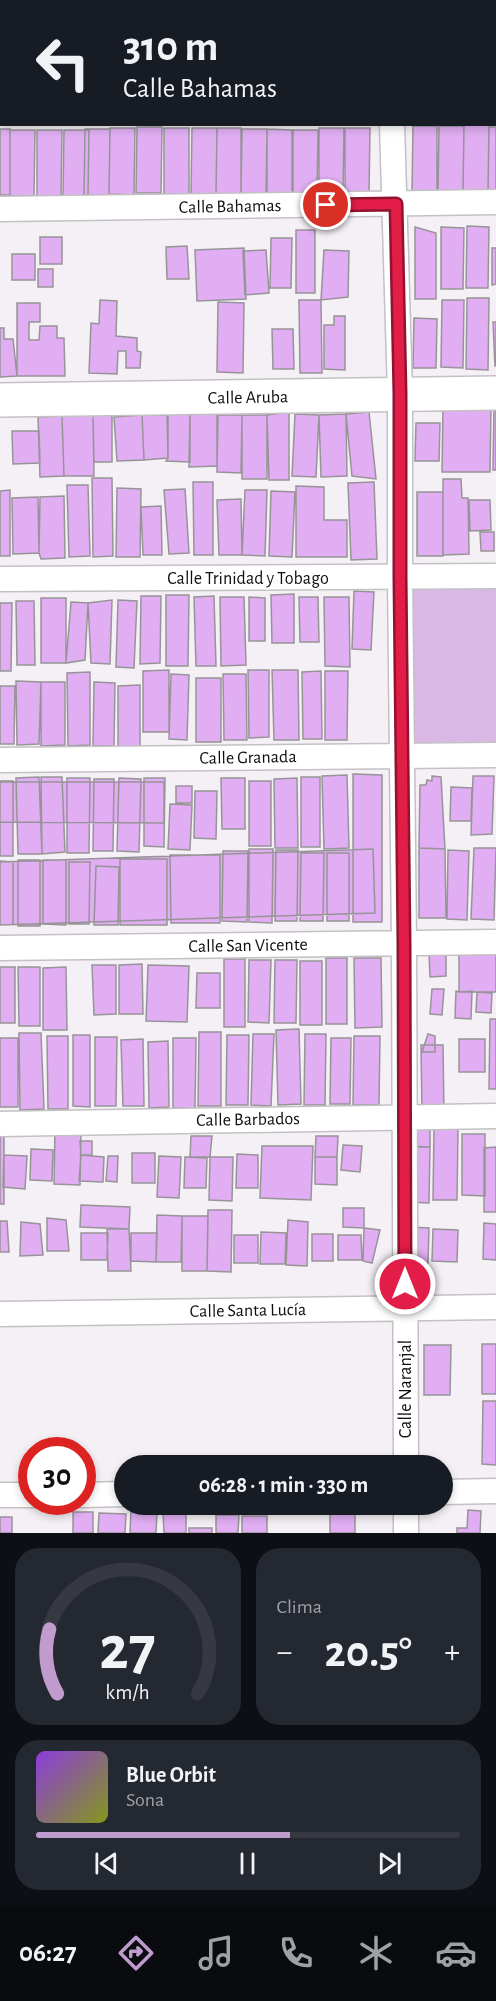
<!DOCTYPE html>
<html lang="es">
<meta charset="utf-8">
<style>
body{margin:0;font-family:"Alegreya Sans",sans-serif;background:#242831;color:#f1f3f6;height:100vh;display:flex;flex-direction:column;font-size:22px;white-space:nowrap}
*{box-sizing:border-box;margin:0}
p{font-size:20px;color:#9ea1a6}
.icon{flex:none;width:33px;height:33px;fill:none;stroke:currentColor;stroke-width:2;stroke-linecap:round;stroke-linejoin:round}
.map{position:relative;height:1533px;overflow:hidden}
.details{display:flex;flex-direction:column;gap:15px;padding:15px;background:#0d0f14;flex:1}
.details>*{flex:none}
.banner{position:absolute;left:0px;top:0px;width:496px;height:126px;box-shadow:0 3px 9px #0003;background:#171b24;color:#f1f3f6;overflow:hidden}
.speed{position:absolute;left:18px;top:1437px;display:flex;gap:12px;font-size:30px;font-weight:700;text-align:center}
.speed>*{display:grid;place-content:center;width:78px;height:78px;border-radius:50%;background:#171b24;box-shadow:0 3px 9px #0003;line-height:1}
.speed .limit{border:9px solid #d22;background:#fff;color:#111}
.pin{position:absolute;display:grid;place-items:center;width:51px;height:51px;color:#fff;margin:-26px;border:3px solid #fff;border-radius:50%;box-shadow:0 2px 6px #0007}
.me{position:absolute;width:66px;margin:-33px;rotate:0deg;stroke-linejoin:round;filter:drop-shadow(0 0 4px #0008)}
.turn{display:flex;align-items:center;gap:21px;height:126px;padding:0 24px;font-size:27px}
.turn .icon{width:78px;height:78px;stroke-width:2.5}
.turn b{display:block;font-size:42px;line-height:51px}
.big{font-size:45px;font-weight:600;line-height:1.1}
.details .tile{flex:1;display:flex;flex-direction:column;justify-content:center;gap:9px;min-width:0;padding:0 21px;border-radius:24px;background:#242831}
.details .dial{align-items:center;gap:0}
.dial svg{height:156px;overflow:visible;fill:none;stroke:#363941;stroke-width:7;stroke-linecap:round;text-anchor:middle}
.dial text{fill:#f1f3f6;stroke:none}
.song{display:flex;align-items:center;gap:18px}
.cover{width:72px;height:72px;border-radius:9px;background:linear-gradient(135deg,hsl(270 70% 55%),hsl(70 70% 35%))}
.played{height:6px;border-radius:3px;background:linear-gradient(90deg,#bf9bce 60%,#363941 60%)}
.keys{display:flex;justify-content:space-around;direction:ltr}
.heat{display:flex;justify-content:space-between;align-items:center;font-size:33px;direction:ltr}
.details .tiles{flex:1;display:grid;gap:15px;grid-template-columns:1fr 1fr}
.tile:last-child{grid-column:span 2}
.trip{position:absolute;left:114px;top:1455px;width:339px;height:60px;border-radius:30px;background:#171b24;box-shadow:0 3px 9px #0003;font-weight:600;line-height:60px;text-align:center}
.tab-bar{display:flex;height:96px;justify-content:space-around;align-items:center;background:#090b0e;color:#9ea1a6}
.tab-bar .icon{width:42px;height:42px}
.tab-bar .current{color:#bf9bce}
.tab-bar b{font-size:27px;color:#f1f3f6}
.map>svg:first-child{display:block}
.green{fill:#dab8e6}
.building{fill:#e1aef3;stroke:#979498;stroke-width:1.5}
.lines{fill:none;stroke-linecap:round;stroke-linejoin:round}
.street-casing{stroke:#c4c1c5;stroke-width:27}
.secondary-casing{stroke:#c4c1c5;stroke-width:36}
.street{stroke:#fff;stroke-width:24}
.secondary{stroke:#fff;stroke-width:33}
.route-casing{stroke:#92132f;stroke-width:15}
.route{stroke:#e11d48;stroke-width:10}
.labels{text-anchor:middle;stroke-width:4.5;stroke-linejoin:round;paint-order:stroke}
.street-label{font-size:18px;fill:#0f0e0f;stroke:#fff}
</style>
<div class="map">
<svg width="496" height="1533" viewBox="0 0 496 1533">
<rect width="100%" height="100%" fill="#f4f0f5"/>
<path class="green" d="M496,584V749L409,750L408,585Z"/>
<path class="building" d="M495,50H496V116H495Z
M0,52H2V118H0Z
M464,125H489L488,191H463Z
M413,126H437V192H412Z
M439,126H464L463,192H438Z
M137,127H162L161,193H136Z
M489,127H496V193H488Z
M110,128H135L134,195L109,194Z
M164,128H189V194H164Z
M192,128H217L216,194H191Z
M217,128H241V194H216Z
M319,128H344L343,194H319Z
M345,128H370L369,194H345Z
M0,129H10V195H0Z
M85,129H110L109,195H84Z
M242,129H267L266,196L241,195Z
M267,129L292,130V195H267Z
M10,130H35L34,196H10Z
M37,130H62L61,196H37Z
M64,130H89L88,196H63Z
M293,130H318L317,196H293Z
M467,226L489,227L488,288H466Z
M415,227L436,233V299H415Z
M441,227L464,228L463,289H441Z
M296,230H315V293H296Z
M40,237H62V264H40Z
M271,238H292L291,288H270Z
M187,246L189,279H167L166,247Z
M244,248L246,299L197,301L195,250Z
M492,248H496V284L492,285Z
M266,250L269,293L245,295L243,251Z
M324,250L349,251L348,297L321,300Z
M12,254H35V280H12Z
M38,269H53V287H38Z
M467,298H489L488,370L466,369Z
M100,300L117,301L116,336L137,338V351L141,352L140,368H126V351H118L117,374L89,373L91,323L99,324Z
M299,300H321L322,373H300Z
M442,300H464L463,368L441,367Z
M218,302L244,303L243,373L217,372Z
M17,303H40V322H29V340H39L40,326H57V338H64L65,376H17Z
M334,316H345V370L324,369V325H334Z
M414,318L437,319L436,368H413Z
M493,322H496V366H495Z
M0,328H4V339H13L17,376L0,377Z
M272,329H293L294,369H273Z
M443,406H491L490,472H442Z
M217,407V466L189,467L190,410Z
M494,407H496V470H493Z
M167,410H190V462L166,461L168,458Z
M289,412V480H269L267,415Z
M369,412L376,479L352,476L346,414Z
M112,413V462H94L93,414Z
M93,414L94,476H64L62,416Z
M295,414L319,415L316,477L292,476Z
M346,414L347,476L321,477L319,415Z
M142,415H168V458L144,460Z
M142,415L144,460L117,461L114,417Z
M218,415H242L241,473L217,472Z
M242,415H267V479H242Z
M62,416L64,476L40,477L38,417Z
M416,423H440L439,461H415Z
M12,431H39L40,463L13,464Z
M92,478H112L113,556L93,557Z
M443,479H461L462,498H468L469,554L443,555Z
M193,482H213V555H194Z
M374,482L377,559L351,560L348,483Z
M67,485H88L90,556L69,557Z
M296,486L324,487V520H347V557H296Z
M117,488L141,489L140,557H116Z
M185,489L189,553L169,554L164,490Z
M10,490V556H0V491Z
M245,490H267L265,556L242,555Z
M271,491L295,492L292,557L269,556Z
M417,492H443V556H417Z
M64,496L65,558L41,559L39,553L40,497Z
M38,497L39,553L13,554L12,498Z
M241,499L242,555H219L217,500Z
M469,500H490L491,530L470,531Z
M161,506L162,555H143L141,507Z
M480,532H494V551H481Z
M354,591L374,592L371,650L352,649Z
M294,594V643H272L271,595Z
M166,595H189L188,666H166Z
M141,596H161L160,663L140,664Z
M214,596L216,666H196L194,597Z
M220,597H244L246,665L221,666Z
M249,597L265,598V641H249Z
M299,597H318L319,642H300Z
M324,597H349L350,667L325,666Z
M41,598H66V663H41Z
M112,600L110,664L91,663L88,603Z
M118,600L137,601L134,668L116,667Z
M16,601H34L35,665H17Z
M71,602L88,603L85,660L66,663Z
M0,603H12L11,671H0Z
M169,670V732H143V671Z
M248,670H269V737L249,738Z
M272,670H298L299,740H274Z
M321,671L322,739H303L302,672Z
M325,671H348L347,740H325Z
M90,672V745L68,746L67,673Z
M171,674L189,675L187,740L169,739Z
M223,674H246L247,740H224Z
M196,678H221V742H196Z
M16,681L41,682L39,744L17,745Z
M41,682H65V745L41,746Z
M94,682L115,683L114,746H93Z
M140,685V746L118,747V686Z
M0,686H15L14,744H0Z
M353,774L382,775V922H353Z
M347,775L349,848L324,849L322,776Z
M432,776L441,777L445,849L419,848L420,785H426L427,780L432,781Z
M473,776H494L492,834L471,835Z
M39,777L42,854H18L16,778Z
M41,777H62L65,852L42,854Z
M301,777H320V847H301Z
M67,778H90L89,853H67Z
M119,778L141,779L139,852L117,851Z
M144,778H165L164,847L144,846Z
M221,778H245V829H222Z
M297,778L298,848H275L274,779Z
M94,779H114L113,851H93Z
M0,781H13V856H0Z
M249,781H271V846H249Z
M0,782H164V823L0,822Z
M176,786H192V803H176Z
M451,787L472,788L471,821H450Z
M195,791H217L216,839L194,838Z
M170,804L192,805L190,850L168,849Z
M419,848L445,849L446,918H419Z
M474,848H496L494,920L471,919Z
M249,849H273L272,923L249,922Z
M373,849L375,913L0,925V862Z
M276,850H298L297,921H275Z
M448,850L469,851L467,920L447,919Z
M223,851H248L247,922L222,921Z
M301,853H324L323,921H300Z
M327,853H349V921H327Z
M170,855H220V923H171Z
M120,859H167V925H120Z
M18,860H40V926H18Z
M43,860H66V925L43,924Z
M0,861L13,862V925H0Z
M69,862H90L89,924H69Z
M96,866L119,867L118,925H94Z
M459,951H496V992H459Z
M429,953H446V976L430,977Z
M326,958H347V1024H326Z
M354,958H381L382,1027L355,1028Z
M224,959H245V1027H224Z
M249,960H271L269,1023L248,1022Z
M275,960H297L296,1023H274Z
M300,961H322V1025H300Z
M142,964L143,1014H119V965Z
M92,965H116V1014L94,1015Z
M148,965L189,966L187,1022L146,1021Z
M0,967H15V1023H0Z
M18,967H40V1026H19Z
M66,967L67,1030H43V968Z
M197,973H220V1008H196Z
M432,989H444L442,1015L430,1014Z
M456,991L459,992L472,991L471,1019L455,1018Z
M477,992L492,993L491,1013L476,1012Z
M490,1019H496V1089H489Z
M299,1029L301,1104L278,1105L276,1030Z
M199,1032H221V1106H198Z
M19,1033H41L44,1109L20,1110Z
M253,1034H274L271,1106L251,1105Z
M305,1034H326L325,1105H304Z
M428,1034L435,1036V1052H422Z
M73,1035H90V1107L73,1106Z
M227,1035H249L248,1105H226Z
M47,1036H68V1109H48Z
M354,1036H380L379,1105H353Z
M95,1037H117L116,1106H95Z
M0,1038H18V1107H0Z
M173,1038H196L195,1109L173,1108Z
M331,1038H351L350,1104H330Z
M143,1039L144,1106H123L121,1040Z
M459,1039H485V1072H459Z
M168,1041L169,1107L149,1108L148,1042Z
M421,1045H443L444,1114L422,1113Z
M430,1123V1147L405,1146L409,1124Z
M434,1127L458,1128L457,1200H433Z
M55,1131H81L80,1185L54,1184Z
M0,1134H4V1204H0Z
M462,1134H485V1196L462,1195Z
M191,1136H212L210,1157H190Z
M316,1136H338L337,1157H315Z
M80,1141H92V1155H81Z
M343,1145L362,1146L360,1172L341,1170Z
M262,1146H313L311,1200L260,1198Z
M406,1147H430L429,1203L406,1202Z
M496,1147V1212H484V1148Z
M31,1149L53,1150L52,1181L30,1180Z
M132,1153H155V1183H132Z
M237,1154L258,1155V1188H236Z
M4,1155L27,1156L25,1189L3,1187Z
M81,1155L104,1157L103,1182L79,1181Z
M108,1156H118L117,1182L106,1181Z
M159,1156L181,1157L179,1198L157,1197Z
M185,1157L207,1158L206,1188H184Z
M210,1157H233L232,1201L209,1200Z
M315,1157H337V1185L315,1184Z
M81,1205L130,1207L129,1229L80,1227Z
M343,1208H364V1228L343,1227Z
M208,1210H232L231,1272L207,1271Z
M157,1215L182,1216L181,1262H156Z
M182,1216H208L207,1271H182Z
M47,1218L66,1220L69,1251H47Z
M288,1220L308,1222L307,1266L286,1265Z
M0,1221H7L9,1252H0Z
M21,1222L40,1224L43,1255L20,1256Z
M484,1223L496,1224V1260L483,1259Z
M409,1227L429,1228L428,1263L408,1262Z
M364,1228L380,1230L372,1263L363,1261Z
M107,1229H129L131,1271H108Z
M433,1229L458,1230L457,1262L432,1261Z
M261,1232L286,1233L285,1264H260Z
M81,1233H108L107,1260H81Z
M131,1233H157L156,1262L131,1261Z
M312,1234H333V1261H312Z
M234,1235H258V1263H234Z
M338,1235H361L362,1260H338Z
M482,1344H496V1394H482Z
M424,1345H451L450,1395H424Z
M483,1401H496V1465L482,1464Z
M330,1509H355V1533H330Z
M131,1510L157,1511L156,1533H130Z
M468,1510L481,1511L480,1533H457V1528H467Z
M163,1511H186V1533H164Z
M73,1512H93V1533H73Z
M99,1513L126,1514L125,1533H98Z
M216,1515H239L238,1533H216Z
M242,1516H267V1533H242Z
M0,1517H12V1533H0Z
M189,1528H212V1533H189Z"/>
<g class="lines">
<defs>
<path id="street" d="M387,2V0
M495,16H496
M0,23H2
M392,124L400,394V577L404,943L406,1466
M0,209L496,202
M0,579L496,576
M0,760L496,755
M0,948L496,942
M0,1124L496,1116
M0,1314L496,1307
M442,1492L496,1491
M0,1495H32
M82,1495L124,1494
M406,1504V1533"/>
<path id="secondary" d="M0,400L496,393"/>
</defs>
<use href="#street" class="street-casing"/>
<use href="#secondary" class="secondary-casing"/>
<use href="#street" class="street"/>
<use href="#secondary" class="secondary"/>
</g>
<g class="lines">
<defs>
<path id="route" d="M326,205L396,204L400,394V577L404,943L405,1284"/>
</defs>
<use href="#route" class="route-casing"/>
<use href="#route" class="route"/>
</g>
<g class="labels">
<g class="street-label">
<text transform="translate(230 206) rotate(-1)" y="6">Calle Bahamas</text>
<text transform="translate(248 397) rotate(-1)" y="6">Calle Aruba</text>
<text x="248" y="584">Calle Trinidad y Tobago</text>
<text transform="translate(248 757) rotate(-1)" y="6">Calle Granada</text>
<text transform="translate(248 945) rotate(-1)" y="6">Calle San Vicente</text>
<text transform="translate(248 1119) rotate(-1)" y="6">Calle Barbados</text>
<text transform="translate(248 1310) rotate(-1)" y="6">Calle Santa Lucía</text>
<text transform="translate(405 1389) rotate(-90)" y="6">Calle Naranjal</text>
</g>
</g>
</svg>
<div class="speed"><div class="limit">30</div></div>
<div class="pin" style="left:326px;top:205px;background:#d93025"><svg class="icon" aria-label="arrive" viewBox="0 0 24 24"><path d="M6 21V4h12l-3 4 3 4H6"/></svg></div>
<svg class="me" style="left:405px;top:1284px" viewBox="-20 -20 40 40"><circle r="17" fill="#e11d48" stroke="#fff" stroke-width="3"/><path d="M0-11L8 9 0 5-8 9z" fill="#fff"/></svg>
<div class="trip">06:28 · 1 min · 330 m</div>
<div class="banner">
<div class="turn"><svg class="icon" aria-label="left" viewBox="0 0 24 24"><path d="M17 20v-9H6M10 6l-5 5 5 5"/></svg><div><b>310 m</b>Calle Bahamas</div></div>
</div>
</div>
<section class="details">
<div class="tiles">
<div class="tile dial"><svg viewBox="0 0 100 80">
<path d="M14 69A42 42 0 1 1 86 69"/>
<path d="M14 69A42 42 0 0 1 10 36" stroke="#bf9bce"/>
<text x="50" y="56" font-size="32" font-weight="700">27</text>
<text x="50" y="72" font-size="11">km/h</text>
</svg></div>
<div class="tile"><p>Clima</p>
<div class="heat"><a>−</a><b class="big">20.5°</b><a>+</a></div>
</div>
<div class="tile">
<div class="song"><i class="cover"></i><div><b>Blue Orbit</b><p>Sona</p></div></div>
<div class="played"></div>
<div class="keys"><svg class="icon" aria-label="previous" viewBox="0 0 24 24"><path d="M18 5L8 12l10 7zM5 5v14"/></svg><svg class="icon" aria-label="pause" viewBox="0 0 24 24"><path d="M8 5v14M16 5v14"/></svg><svg class="icon" aria-label="next" viewBox="0 0 24 24"><path d="M6 5l10 7-10 7zM19 5v14"/></svg></div>
</div>
</div>
</section>
<nav class="tab-bar">
<b>06:27</b>
<svg class="icon current" aria-label="directions" viewBox="0 0 24 24"><path d="M12 3l9 9-9 9-9-9zM9 14v-3h6M13 9l2 2-2 2"/></svg>
<svg class="icon" aria-label="music" viewBox="0 0 24 24"><path d="M9 18V5l10-2v13"/><circle cx="6" cy="18" r="3"/><circle cx="16" cy="16" r="3"/></svg>
<svg class="icon" aria-label="phone" viewBox="0 0 24 24"><path d="M5 4h4l2 5-3 2q2 4 5 5l2-3 5 2v4C11 20 4 13 5 4z"/></svg>
<svg class="icon" aria-label="climate" viewBox="0 0 24 24"><path d="M12 3v18M4 7l16 10M4 17L20 7"/></svg>
<svg class="icon" aria-label="car" viewBox="0 0 24 24"><path d="M5 17H2v-5l4-1 3-4h7l3 4 3 1v5h-3M9 17h6M6 11h13"/><circle cx="7" cy="17" r="2"/><circle cx="17" cy="17" r="2"/></svg>
</nav>
